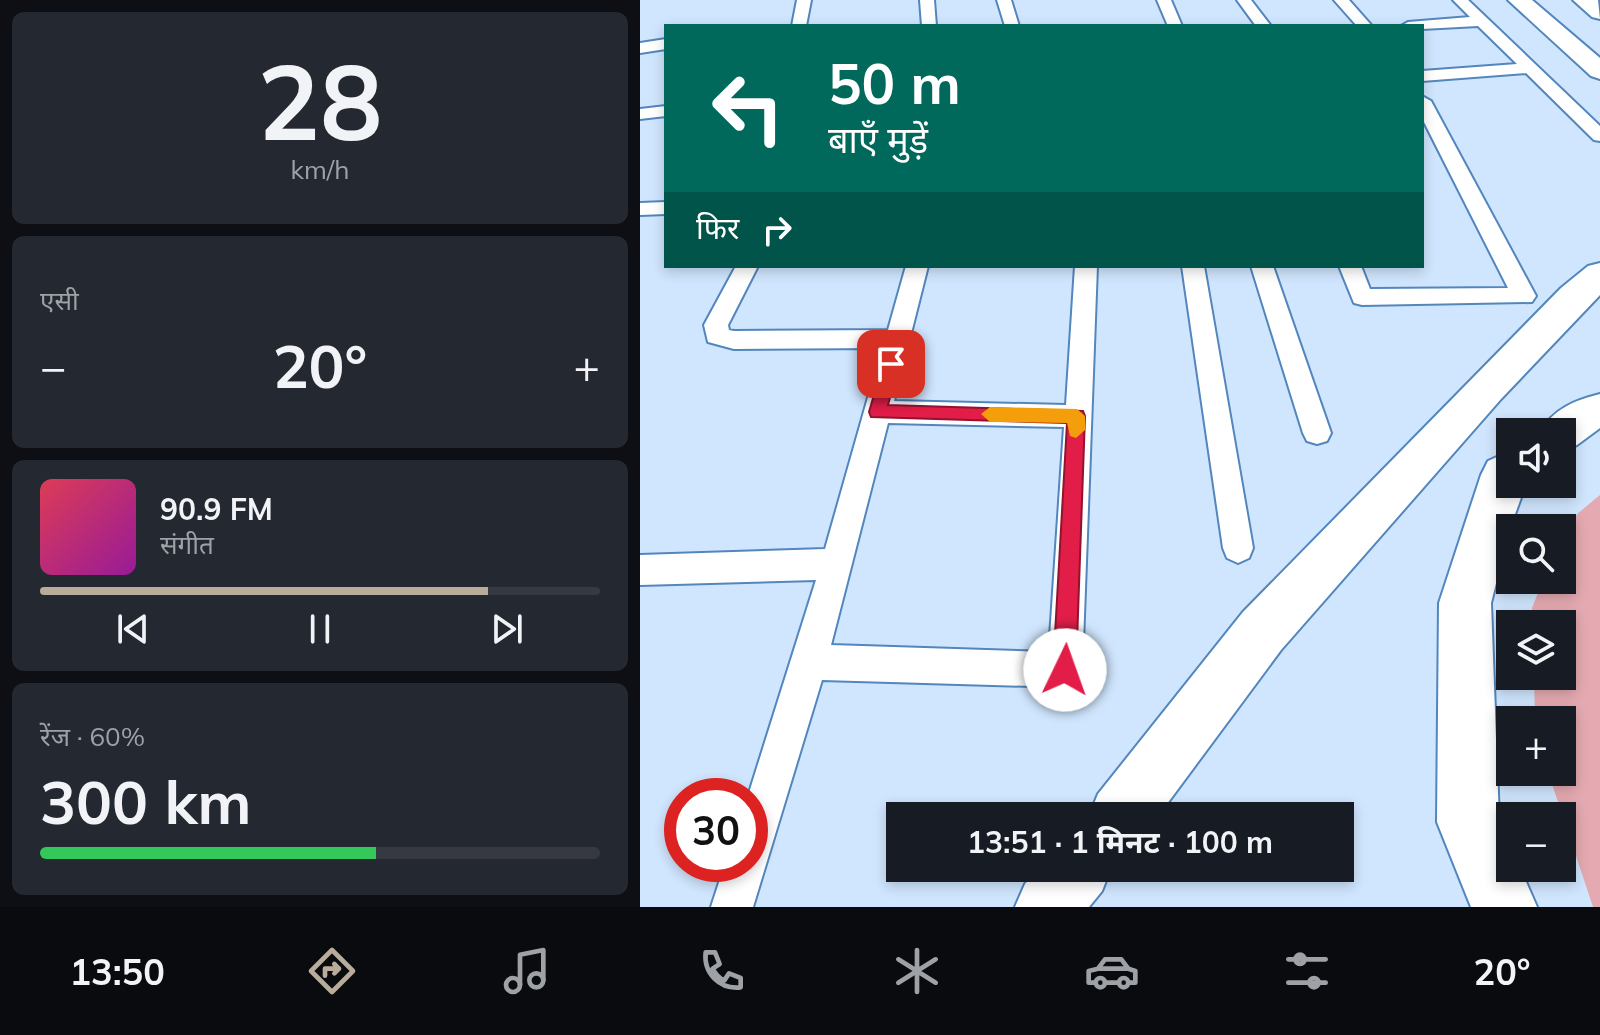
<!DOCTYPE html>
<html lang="hi">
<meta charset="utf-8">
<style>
body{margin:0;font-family:Mulish,"Noto Sans Devanagari",sans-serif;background:#242831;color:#f1f3f6;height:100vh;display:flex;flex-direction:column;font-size:30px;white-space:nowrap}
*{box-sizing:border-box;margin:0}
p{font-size:26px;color:#9ea1a6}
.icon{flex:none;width:44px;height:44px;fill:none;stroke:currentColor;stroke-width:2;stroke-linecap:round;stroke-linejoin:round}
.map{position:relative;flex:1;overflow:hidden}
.panel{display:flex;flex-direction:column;gap:12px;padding:12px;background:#0d0f14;width:640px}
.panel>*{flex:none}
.top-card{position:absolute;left:24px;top:24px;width:760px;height:244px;border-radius:0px;box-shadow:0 4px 12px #0003;background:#00695c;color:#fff;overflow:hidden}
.buttons{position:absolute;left:856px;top:418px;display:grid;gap:16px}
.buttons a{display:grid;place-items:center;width:80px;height:80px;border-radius:0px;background:#171b24;box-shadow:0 4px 12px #0003;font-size:40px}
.speed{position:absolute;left:24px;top:778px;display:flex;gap:16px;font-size:40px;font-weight:700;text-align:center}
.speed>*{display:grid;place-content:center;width:104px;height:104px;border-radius:50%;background:#171b24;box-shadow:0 4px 12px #0003;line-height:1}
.speed .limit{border:12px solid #d22;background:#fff;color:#111}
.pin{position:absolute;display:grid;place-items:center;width:68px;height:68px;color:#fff;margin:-34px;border-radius:16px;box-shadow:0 4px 12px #0006}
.me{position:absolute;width:88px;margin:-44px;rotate:3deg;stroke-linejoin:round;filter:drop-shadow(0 0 6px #0008)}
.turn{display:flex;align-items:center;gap:28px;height:168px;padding:0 32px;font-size:36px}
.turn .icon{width:104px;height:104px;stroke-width:2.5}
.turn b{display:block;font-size:56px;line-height:68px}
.then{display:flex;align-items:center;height:76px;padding:0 32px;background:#0003;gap:16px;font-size:30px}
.big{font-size:60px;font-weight:700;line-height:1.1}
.panel .tile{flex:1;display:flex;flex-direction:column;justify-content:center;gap:12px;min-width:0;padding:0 28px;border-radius:12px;background:#242831}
.panel .dial{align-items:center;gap:0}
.dial b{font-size:104px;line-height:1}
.song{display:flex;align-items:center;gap:24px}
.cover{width:96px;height:96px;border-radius:12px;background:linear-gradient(135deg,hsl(350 70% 55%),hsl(300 70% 35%))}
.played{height:8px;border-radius:4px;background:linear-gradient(90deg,#baac9b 80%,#363941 80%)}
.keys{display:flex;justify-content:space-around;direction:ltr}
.heat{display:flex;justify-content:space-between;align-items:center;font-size:44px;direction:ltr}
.charge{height:12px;border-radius:6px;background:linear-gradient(90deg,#34c759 60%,#363941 0)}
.trip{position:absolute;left:246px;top:802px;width:468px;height:80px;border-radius:0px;background:#171b24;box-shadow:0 4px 12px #0003;font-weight:700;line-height:80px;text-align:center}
.tabs{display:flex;height:128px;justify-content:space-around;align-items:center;background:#090b0e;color:#9ea1a6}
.tabs .icon{width:56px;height:56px}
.tabs .on{color:#baac9b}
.tabs b{font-size:36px;color:#f1f3f6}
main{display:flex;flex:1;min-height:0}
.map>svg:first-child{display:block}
.green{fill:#e5aab1}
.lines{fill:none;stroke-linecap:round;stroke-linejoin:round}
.minor-casing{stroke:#5286bd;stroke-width:4}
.motorway-casing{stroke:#5286bd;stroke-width:4}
.minor{fill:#fff;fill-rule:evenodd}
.motorway{fill:#fff;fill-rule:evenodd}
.route{fill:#e11d48;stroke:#92132f;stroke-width:2}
.slow{fill:#f59e0b}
</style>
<main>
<section class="panel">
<div class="tile dial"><b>28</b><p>km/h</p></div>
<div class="tile"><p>एसी</p>
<div class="heat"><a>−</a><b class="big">20°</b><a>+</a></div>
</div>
<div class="tile">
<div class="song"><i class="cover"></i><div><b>90.9 FM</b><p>संगीत</p></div></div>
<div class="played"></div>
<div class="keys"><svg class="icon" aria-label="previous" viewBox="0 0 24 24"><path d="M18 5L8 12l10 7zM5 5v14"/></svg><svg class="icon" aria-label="pause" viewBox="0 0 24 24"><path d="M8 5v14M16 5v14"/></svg><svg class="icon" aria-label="next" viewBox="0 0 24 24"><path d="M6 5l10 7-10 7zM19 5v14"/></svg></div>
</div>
<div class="tile"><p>रेंज · 60%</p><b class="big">300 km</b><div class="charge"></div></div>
</section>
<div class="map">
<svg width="960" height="907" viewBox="0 0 960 907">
<rect width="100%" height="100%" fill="#d0e6fe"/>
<path class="green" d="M960,495V907H953L908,772H922V720H895L894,676H922V624H892V608L903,580H922C922,526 917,530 960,495Z"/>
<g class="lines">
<defs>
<path id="minor" d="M157,0H171L166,26H152Z
M280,0H294L296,26H282Z
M357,0H371L379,26H365Z
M517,0H531L542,26H528Z
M597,0H611L631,26H616Z
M694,0H709L732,26H717Z
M813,0H828L960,126V141L954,140L886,73L782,81V71L877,64L838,26L782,29V26H761L768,22L830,17Z
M26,39V49L0,53V43Z
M782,96L791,101L896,296L892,302L722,305L714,303L699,266H721L730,289L868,288L782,118Z
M26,106V116L0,119V109Z
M26,202V214L0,215V203Z
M96,266H118L88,325L89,330L94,331L248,330L266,266H288L254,401L426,405L435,266H457L442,670L437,682L425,687L182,680L113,907H71L85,864H110L108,796L176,580L0,585V555L185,549L242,348L94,349L68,342L64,325ZM248,423L424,427L409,652L191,645Z
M542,266H564L613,548L609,558L598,563L587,558L583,548Z
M611,266H633L691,433L687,441L677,444L667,441L663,433Z"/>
<path id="motorway" d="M868,0H892L960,58V79L951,76Z
M933,0H958L960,19L952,17Z
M960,263V295L861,399L641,650L518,816H449L458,794L603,612L921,288L948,266Z
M960,394V428L937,445L922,450V432H901C912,409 936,400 960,394Z
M870,451V484H886L870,528L851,603L859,820L870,845V868H880L897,907H831L797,822L799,603L841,475L848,461Z
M398,868H471L462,891L449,907H375L385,884Z"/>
</defs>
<use href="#minor" class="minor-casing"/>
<use href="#motorway" class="motorway-casing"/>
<use href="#minor" class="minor"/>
<use href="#motorway" class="motorway"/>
</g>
<path class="route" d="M251,357L259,364L248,405L443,411L445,416L436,670L433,678L425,682L417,678L413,670L427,423L231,417L229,412L243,364Z"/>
<path class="slow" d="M350,407L437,409L445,416V430L436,438L430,436L427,423L350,422L341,414Z"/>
</svg>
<div class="buttons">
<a><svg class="icon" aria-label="sound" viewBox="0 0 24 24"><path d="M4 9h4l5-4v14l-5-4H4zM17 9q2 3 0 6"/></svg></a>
<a><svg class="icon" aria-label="search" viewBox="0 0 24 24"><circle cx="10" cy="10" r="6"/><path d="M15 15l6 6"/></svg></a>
<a><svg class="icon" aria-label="layers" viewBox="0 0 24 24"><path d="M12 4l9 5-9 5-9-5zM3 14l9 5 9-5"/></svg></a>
<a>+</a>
<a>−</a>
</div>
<div class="speed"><div class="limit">30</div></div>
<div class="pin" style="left:251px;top:364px;background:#d93025"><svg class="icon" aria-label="arrive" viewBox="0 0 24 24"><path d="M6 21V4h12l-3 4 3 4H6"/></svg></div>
<svg class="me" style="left:425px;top:670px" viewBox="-20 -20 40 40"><circle r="19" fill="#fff"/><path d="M0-13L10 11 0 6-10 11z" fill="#e11d48"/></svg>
<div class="trip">13:51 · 1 मिनट · 100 m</div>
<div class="top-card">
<div class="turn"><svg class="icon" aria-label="left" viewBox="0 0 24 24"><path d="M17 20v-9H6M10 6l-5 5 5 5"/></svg><div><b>50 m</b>बाएँ मुड़ें</div></div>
<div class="then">फिर<svg class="icon" aria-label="right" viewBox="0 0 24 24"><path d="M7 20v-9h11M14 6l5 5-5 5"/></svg></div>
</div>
</div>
</main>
<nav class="tabs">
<b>13:50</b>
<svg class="icon on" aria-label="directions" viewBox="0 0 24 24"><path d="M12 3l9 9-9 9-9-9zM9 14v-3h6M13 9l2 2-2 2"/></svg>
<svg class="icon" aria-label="music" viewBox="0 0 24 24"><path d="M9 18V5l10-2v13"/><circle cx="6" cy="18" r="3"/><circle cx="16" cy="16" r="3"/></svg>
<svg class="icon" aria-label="phone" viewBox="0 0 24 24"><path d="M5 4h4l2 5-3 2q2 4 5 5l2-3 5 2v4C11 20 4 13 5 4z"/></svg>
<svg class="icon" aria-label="climate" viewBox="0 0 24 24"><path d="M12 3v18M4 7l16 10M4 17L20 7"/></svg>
<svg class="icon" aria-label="car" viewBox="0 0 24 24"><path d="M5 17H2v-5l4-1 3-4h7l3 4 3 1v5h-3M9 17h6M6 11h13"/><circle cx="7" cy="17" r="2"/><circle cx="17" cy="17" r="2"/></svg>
<svg class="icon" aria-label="filters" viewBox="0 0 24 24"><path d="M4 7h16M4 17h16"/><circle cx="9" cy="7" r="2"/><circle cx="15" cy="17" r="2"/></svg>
<b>20°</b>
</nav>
